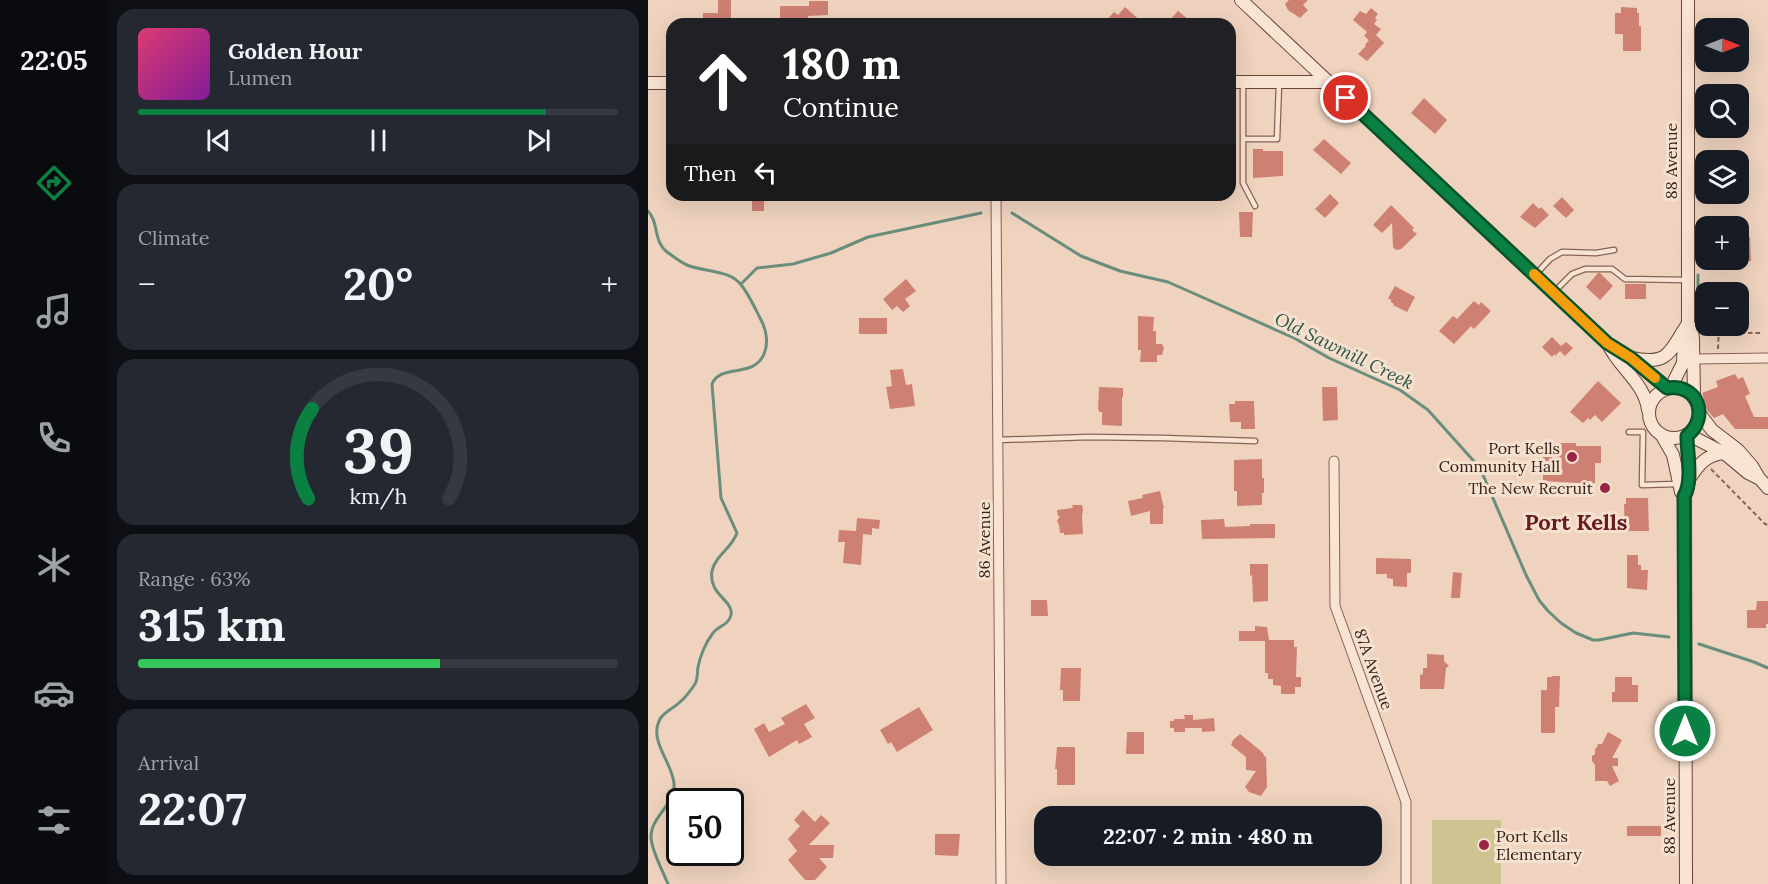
<!DOCTYPE html>
<meta charset="utf-8">
<style>
body{margin:0;font-family:Lora,serif;background:#242831;color:#f1f3f6;height:100vh;display:flex;flex-direction:column;font-size:22px;white-space:nowrap}
*{box-sizing:border-box;margin:0}
p{font-size:20px;color:#9ea1a6}
.icon{flex:none;width:33px;height:33px;fill:none;stroke:currentColor;stroke-width:2;stroke-linecap:round;stroke-linejoin:round}
.map{position:relative;flex:1;overflow:hidden}
.drawer{display:flex;flex-direction:column;gap:9px;padding:9px;background:#0d0f14;width:540px}
.drawer>*{flex:none}
.top-card{position:absolute;left:18px;top:18px;width:570px;height:183px;border-radius:18px;box-shadow:0 6px 24px #0002;background:#202124;color:#fff;overflow:hidden}
.needle{width:39px;rotate:90deg}
.controls{position:absolute;left:1047px;top:18px;display:grid;gap:12px}
.controls a{display:grid;place-items:center;width:54px;height:54px;border-radius:12px;background:#171b24;box-shadow:0 6px 24px #0002;font-size:30px}
.speed{position:absolute;left:18px;top:788px;display:flex;gap:12px;font-size:30px;font-weight:700;text-align:center}
.speed>*{display:grid;place-content:center;width:78px;height:78px;border-radius:50%;background:#171b24;box-shadow:0 6px 24px #0002;line-height:1}
.speed .limit{border:3px solid #111;border-radius:9px;background:#fff;color:#111}
.pin{position:absolute;display:grid;place-items:center;width:51px;height:51px;color:#fff;margin:-26px;border:3px solid #fff;border-radius:50%;box-shadow:0 2px 6px #0007}
.me{position:absolute;width:66px;margin:-33px;rotate:0deg;stroke-linejoin:round;filter:drop-shadow(0 0 4px #0008)}
.turn{display:flex;align-items:center;gap:21px;height:126px;padding:0 18px;font-size:27px}
.turn .icon{width:78px;height:78px;stroke-width:2.5}
.turn b{display:block;font-size:42px;line-height:51px}
.then{display:flex;align-items:center;height:57px;padding:0 18px;background:#0003;gap:12px;font-size:22px}
.big{font-size:45px;font-weight:700;line-height:1.1}
.drawer .card{flex:1;display:flex;flex-direction:column;justify-content:center;gap:9px;min-width:0;padding:0 21px;border-radius:18px;background:#242831}
.drawer .dial{align-items:center;gap:0}
.dial svg{height:156px;overflow:visible;fill:none;stroke:#363941;stroke-width:7;stroke-linecap:round;text-anchor:middle}
.dial text{fill:#f1f3f6;stroke:none}
.song{display:flex;align-items:center;gap:18px}
.cover{width:72px;height:72px;border-radius:9px;background:linear-gradient(135deg,hsl(340 70% 55%),hsl(290 70% 35%))}
.played{height:6px;border-radius:3px;background:linear-gradient(90deg,#0b8043 85%,#363941 85%)}
.keys{display:flex;justify-content:space-around;direction:ltr}
.heat{display:flex;justify-content:space-between;align-items:center;font-size:33px;direction:ltr}
.charge{height:9px;border-radius:4px;background:linear-gradient(90deg,#34c759 63%,#363941 0)}
.trip{position:absolute;left:386px;top:806px;width:348px;height:60px;border-radius:18px;background:#171b24;box-shadow:0 6px 24px #0002;font-weight:700;line-height:60px;text-align:center}
main{display:flex;flex:1;min-height:0}
.menu{display:flex;flex-direction:column;width:108px;justify-content:space-around;align-items:center;background:#090b0e;color:#9ea1a6}
.menu .icon{width:42px;height:42px}
.menu .selected{color:#0b8043}
.menu b{font-size:27px;color:#f1f3f6}
.map>svg:first-child{display:block}
.green{fill:#cdc492}
.lines{fill:none;stroke-linecap:round;stroke-linejoin:round}
.stream{stroke:#698e7b;stroke-width:3}
.building{fill:#ce8073}
.lane-casing{stroke:#876357;stroke-width:7}
.street-casing{stroke:#876357;stroke-width:11}
.secondary-casing{stroke:#69453a;stroke-width:14}
.path{stroke:#876357;stroke-width:2;stroke-dasharray:4.5 3;stroke-linecap:butt}
.lane{stroke:#f9e3d2;stroke-width:4.5}
.street{stroke:#f9e3d2;stroke-width:9}
.secondary{stroke:#f9e3d2;stroke-width:12}
.route-casing{stroke:#07532c;stroke-width:15}
.route{stroke:#0b8043;stroke-width:10}
.slow{stroke:#f59e0b;stroke-width:10}
.poi-dot{fill:#982545;stroke:#f6e0ce;stroke-width:2}
.labels{text-anchor:middle;stroke-width:6;stroke-linejoin:round;paint-order:stroke}
.street-label{font-size:16px;fill:#36211c;stroke:#f6e0ce}
.poi-label{font-size:16px;fill:#36211c;stroke:#f6e0ce;text-anchor:end}
.water-label{font-size:18px;font-style:italic;fill:#2a5748;stroke:#f6e0ce}
.district-label{font-size:22px;font-weight:bold;fill:#641a1f;stroke:#f6e0ce}
</style>
<main>
<nav class="menu">
<b>22:05</b>
<svg class="icon selected" aria-label="directions" viewBox="0 0 24 24"><path d="M12 3l9 9-9 9-9-9zM9 14v-3h6M13 9l2 2-2 2"/></svg>
<svg class="icon" aria-label="music" viewBox="0 0 24 24"><path d="M9 18V5l10-2v13"/><circle cx="6" cy="18" r="3"/><circle cx="16" cy="16" r="3"/></svg>
<svg class="icon" aria-label="phone" viewBox="0 0 24 24"><path d="M5 4h4l2 5-3 2q2 4 5 5l2-3 5 2v4C11 20 4 13 5 4z"/></svg>
<svg class="icon" aria-label="climate" viewBox="0 0 24 24"><path d="M12 3v18M4 7l16 10M4 17L20 7"/></svg>
<svg class="icon" aria-label="car" viewBox="0 0 24 24"><path d="M5 17H2v-5l4-1 3-4h7l3 4 3 1v5h-3M9 17h6M6 11h13"/><circle cx="7" cy="17" r="2"/><circle cx="17" cy="17" r="2"/></svg>
<svg class="icon" aria-label="filters" viewBox="0 0 24 24"><path d="M4 7h16M4 17h16"/><circle cx="9" cy="7" r="2"/><circle cx="15" cy="17" r="2"/></svg>
</nav>
<section class="drawer">
<div class="card">
<div class="song"><i class="cover"></i><div><b>Golden Hour</b><p>Lumen</p></div></div>
<div class="played"></div>
<div class="keys"><svg class="icon" aria-label="previous" viewBox="0 0 24 24"><path d="M18 5L8 12l10 7zM5 5v14"/></svg><svg class="icon" aria-label="pause" viewBox="0 0 24 24"><path d="M8 5v14M16 5v14"/></svg><svg class="icon" aria-label="next" viewBox="0 0 24 24"><path d="M6 5l10 7-10 7zM19 5v14"/></svg></div>
</div>
<div class="card"><p>Climate</p>
<div class="heat"><a>−</a><b class="big">20°</b><a>+</a></div>
</div>
<div class="card dial"><svg viewBox="0 0 100 80">
<path d="M14 69A42 42 0 1 1 86 69"/>
<path d="M14 69A42 42 0 0 1 16 23" stroke="#0b8043"/>
<text x="50" y="56" font-size="32" font-weight="700">39</text>
<text x="50" y="72" font-size="11">km/h</text>
</svg></div>
<div class="card"><p>Range · 63%</p><b class="big">315 km</b><div class="charge"></div></div>
<div class="card"><p>Arrival</p><b class="big">22:07</b></div>
</section>
<div class="map">
<svg width="1120" height="884" viewBox="0 0 1120 884">
<rect width="100%" height="100%" fill="#efd3be"/>
<path class="green" d="M784,820H853V884H784Z"/>
<g class="lines">
<path class="stream" d="M0,211C11,222 5,241 19,252C25,256 32,262 39,265C55,272 82,269 94,286C101,295 107,308 112,318C118,328 121,343 116,354C105,379 73,363 64,384L73,498L89,533C84,548 67,556 64,571C60,595 86,600 83,615C81,625 70,626 65,633C58,642 52,656 50,667C49,673 50,679 47,684C43,690 38,697 32,702C26,708 16,712 12,719C0,741 25,763 26,784C28,804 3,816 3,837C3,850 15,871 20,884
M364,213L433,256L472,271L520,282L646,338L681,358L752,390L780,410L832,468L878,575L891,600L900,611L913,623L928,633L945,640H951L985,633L1021,637
M1050,275V332
M93,284L109,268L145,264L183,253L220,237L333,213
M1051,644L1106,662L1120,668"/>
</g>
<path class="building" d="M70,0H83V24H55V13H70Z
M641,0H660L655,5L660,10L652,18L640,10L637,4Z
M161,1H180V15L160,16V24H132V6H161Z
M477,7L496,24H455L466,12L470,15Z
M973,7L989,8V13H991V26H993V51H975V34H967V13H973Z
M723,8L730,14L727,18L729,20L726,24L733,29L728,35L736,43L719,61L710,54L718,46L717,45L721,40L716,36L719,32L705,20L712,11L718,14Z
M530,11L546,24H518Z
M776,98L799,120L787,134L763,113Z
M676,139L703,163L693,174L665,150Z
M605,149H615V151H635V176L605,178Z
M682,194L691,203L677,218L667,209Z
M104,195H116V211H104Z
M914,197L926,210L918,218L905,206Z
M885,203L891,209L893,207L901,215L887,228L872,217Z
M743,205L766,228L764,230L769,234L753,249L748,250L745,247L744,223L734,233L725,225Z
M591,212H605L604,237H592Z
M1090,236L1102,237L1103,261H1090Z
M950,273H952L965,286L952,300L938,287Z
M258,279L268,291L257,299L262,306L255,312L249,306L244,310L235,299Z
M977,284H998V299H977Z
M747,286L767,297L759,312L745,305L746,304L743,302V300L740,298Z
M826,301L831,305L833,302L843,311L826,329L823,326L806,344L791,331L805,316L809,319Z
M490,316L506,317L505,331H508V344H514L516,348L514,355H509V362H492L493,350H490Z
M211,318H239V334H211Z
M904,337L913,346L918,342L925,348L917,356L912,351L907,356L906,354L904,357L894,347Z
M255,369L258,385L264,384L267,406L242,409L238,387L244,386L242,370Z
M1087,374L1090,379L1095,377L1102,394L1097,396L1106,417H1120V429H1087L1075,414L1066,418L1059,410L1054,393L1070,387L1068,381Z
M950,381L973,403L954,422L947,415L942,420L940,418L935,423L922,412Z
M451,387L475,388V397H474V426L454,425V412H451V410H450Z
M674,387H689L690,420L675,421Z
M587,401H606L607,429H593V422H582L581,404H587Z
M901,443H928V446H953V463H947V484L895,481V451H901Z
M614,459V478H616V493H614V505L589,506V491H586V460Z
M512,491L516,508H515V524H502V511L483,516L480,501L495,498L494,495Z
M978,498H1000L1001,531H977L976,504H978Z
M424,505H434L435,510L434,516L435,534L416,535V533H412L411,525L409,521L412,516H410L409,510L425,508Z
M209,518L232,520L231,529L224,528V535L215,534L213,565L195,563L197,542H190L191,530L208,531Z
M576,519L577,527L602,526V524H627V538L554,539L553,520Z
M979,555H990V565H993V570H1000L999,590L979,588Z
M728,558L763,559V573H759V587L745,586V579L739,578V574H728Z
M602,564H620V601L605,602L604,575L602,576Z
M805,572L814,573L812,598H803Z
M383,600H399L400,616H383Z
M1109,601H1120V624H1118V628H1099V610H1108Z
M607,626L619,627L621,640H646V647H649L648,677H653V687H647V694H633V686L625,685V679H620V673H617V641H591V631H607Z
M779,654L796,655V661L801,666L798,668L796,689H772V675L775,674V668H779Z
M413,668H433L432,701H415V690H412Z
M904,676H912L911,707H907V733H893V690H899V677H904Z
M967,677H984V685H990V702H964V692H967Z
M158,704L167,718L156,724L164,737L151,744L149,740L121,757L106,729L116,723L121,732L137,724L133,718Z
M271,707L285,730L249,752L243,742L240,744L232,730Z
M536,715H545V720L566,718L567,731L554,732V728H537V732H526V728H522V721H526V719H537Z
M479,732H496V754H478Z
M960,732L974,740L964,758H970V766H964L971,781L962,786L959,781H947V765L944,761V756L947,754V749L949,747L950,744H954Z
M592,734L614,752L617,757L618,756L619,787L613,796L601,792L597,787L608,771L598,770V757L583,745L585,740Z
M409,747H427V785H409V769H407Z
M155,810L167,822L173,815L182,823L161,845H186L185,858H171L179,867L167,880H157L140,860L149,851L140,839L152,826L146,820Z
M979,826H1013V836H979Z
M287,834H312L310,856L287,855Z"/>
<g class="lines">
<defs>
<path id="lane" d="M595,84V183L607,206
M595,139H629L631,84
M888,274L902,259L914,252L948,253L966,250
M906,292L924,274L937,269H964L977,279L1038,280
M981,432H995L994,485L1029,484
M350,440L441,437L515,438L607,441"/>
<path id="street" d="M348,195L353,884
M1045,359L1120,358
M686,461L687,606L758,802V884"/>
<path id="secondary" d="M593,0L959,343L983,358L1019,388
M582,82H681
M0,83H24
M1040,323L1044,331L1045,339L1046,397
M960,344C971,368 997,383 1000,410
M983,358C1015,364 1020,358 1035,331
M1023,387L1035,363L1036,330L1040,323V0
M1001 413a25 25 0 1 1 50 0a25 25 0 1 1-50 0Z
M1051,413L1064,430L1090,450L1104,466L1111,478L1120,488
M1013,434L1025,455L1033,492L1037,496
M1041,435L1076,453L1100,473L1110,478
M1041,479C1051,464 1058,455 1076,453
M1038,884L1037,496C1045,482 1039,452 1039,436"/>
</defs>
<use href="#lane" class="lane-casing"/>
<use href="#street" class="street-casing"/>
<use href="#secondary" class="secondary-casing"/>
<path class="path" d="M1070,333H1113
M1063,335H1070
M1070,349L1071,326
M1063,469L1117,524L1120,525"/>
<use href="#lane" class="lane"/>
<use href="#street" class="street"/>
<use href="#secondary" class="secondary"/>
</g>
<g class="lines">
<defs>
<path id="route" d="M698,98L959,343L983,358L1019,388C1050,383 1062,417 1039,436C1039,453 1045,482 1036,496L1037,731"/>
</defs>
<use href="#route" class="route-casing"/>
<use href="#route" class="route"/>
<path class="slow" d="M886,274L959,343L983,358L1007,378"/>
</g>
<g class="poi-dot">
<circle cx="924" cy="457" r="6"/>
<circle cx="957" cy="488" r="6"/>
<circle cx="836" cy="845" r="6"/>
</g>
<g class="labels">
<g class="street-label">
<text transform="translate(1023 161) rotate(-90)" y="6">88 Avenue</text>
<text transform="translate(336 540) rotate(-90)" y="6">86 Avenue</text>
<text transform="translate(726 669) rotate(70)" y="6">87A Avenue</text>
<text transform="translate(1021 816) rotate(-90)" y="6">88 Avenue</text>
</g>
<g class="poi-label">
<text x="912" y="454">Port Kells<tspan x="912" dy="18">Community Hall</tspan></text>
<text x="945" y="494">The New Recruit</text>
<text x="848" y="842" text-anchor="start">Port Kells<tspan x="848" dy="18">Elementary</tspan></text>
</g>
<g class="water-label">
<text transform="translate(696 351) rotate(26)" y="6">Old Sawmill Creek</text>
</g>
<g class="district-label">
<text x="928" y="530">Port Kells</text>
</g>
</g>
</svg>
<div class="controls">
<a><svg class="needle" viewBox="-14 -14 28 28"><path d="M0-13l5 13h-10z" fill="#e53935"/><path d="M0 13l5-13h-10z" fill="#9ea1a6"/></svg></a>
<a><svg class="icon" aria-label="search" viewBox="0 0 24 24"><circle cx="10" cy="10" r="6"/><path d="M15 15l6 6"/></svg></a>
<a><svg class="icon" aria-label="layers" viewBox="0 0 24 24"><path d="M12 4l9 5-9 5-9-5zM3 14l9 5 9-5"/></svg></a>
<a>+</a>
<a>−</a>
</div>
<div class="speed"><div class="limit">50</div></div>
<div class="pin" style="left:698px;top:98px;background:#d93025"><svg class="icon" aria-label="arrive" viewBox="0 0 24 24"><path d="M6 21V4h12l-3 4 3 4H6"/></svg></div>
<svg class="me" style="left:1037px;top:731px" viewBox="-20 -20 40 40"><circle r="17" fill="#0b8043" stroke="#fff" stroke-width="3"/><path d="M0-11L8 9 0 5-8 9z" fill="#fff"/></svg>
<div class="trip">22:07 · 2 min · 480 m</div>
<div class="top-card">
<div class="turn"><svg class="icon" aria-label="ahead" viewBox="0 0 24 24"><path d="M12 20V5M6 11l6-6 6 6"/></svg><div><b>180 m</b>Continue</div></div>
<div class="then">Then<svg class="icon" aria-label="left" viewBox="0 0 24 24"><path d="M17 20v-9H6M10 6l-5 5 5 5"/></svg></div>
</div>
</div>
</main>
